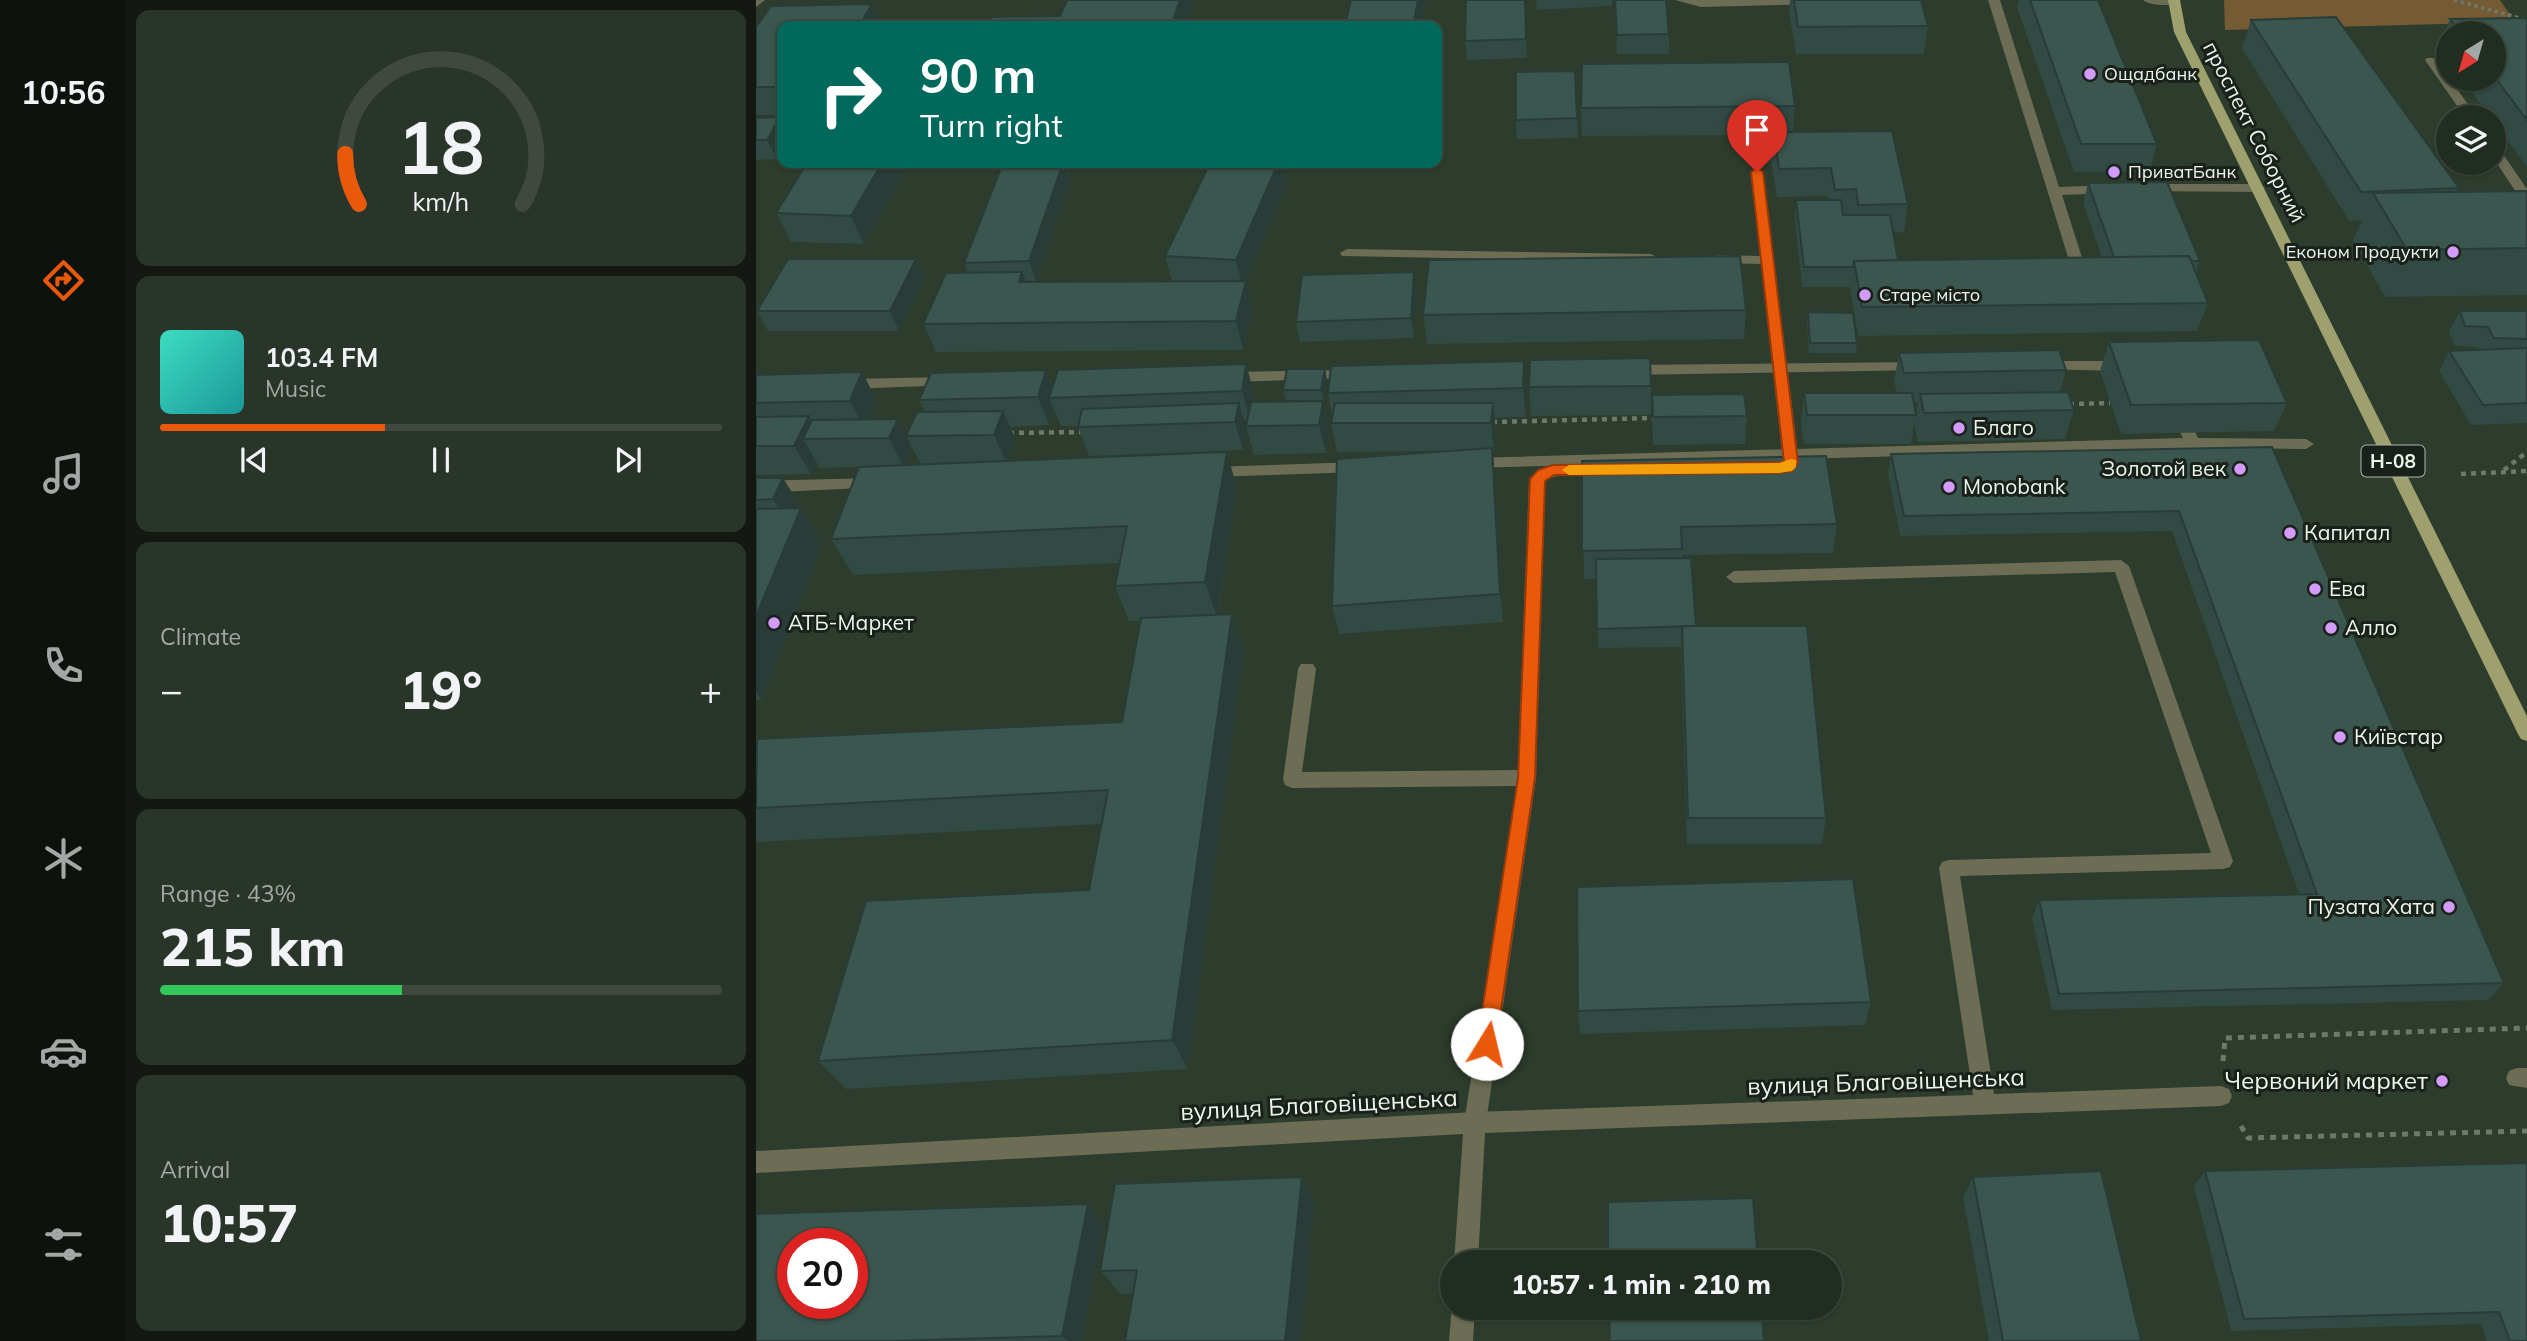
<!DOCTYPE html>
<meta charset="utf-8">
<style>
body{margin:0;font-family:Mulish,sans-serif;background:#2a352a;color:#f1f3f6;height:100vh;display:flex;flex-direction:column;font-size:26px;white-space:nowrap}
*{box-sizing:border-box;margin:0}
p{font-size:23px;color:#a2a8a5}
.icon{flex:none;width:38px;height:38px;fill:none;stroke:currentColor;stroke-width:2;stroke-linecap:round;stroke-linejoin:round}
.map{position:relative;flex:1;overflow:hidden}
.drawer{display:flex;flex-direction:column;gap:10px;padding:10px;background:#131912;width:630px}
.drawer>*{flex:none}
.banner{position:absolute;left:21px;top:21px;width:665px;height:147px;border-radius:14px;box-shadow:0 2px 5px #0004,0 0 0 2px #3f493f;background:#00695c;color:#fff;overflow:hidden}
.needle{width:46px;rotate:217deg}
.controls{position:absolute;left:1680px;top:21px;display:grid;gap:14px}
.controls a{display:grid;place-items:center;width:70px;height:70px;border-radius:50%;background:#222d21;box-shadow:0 2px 5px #0004,0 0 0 2px #3f493f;font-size:35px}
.speed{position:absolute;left:21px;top:1228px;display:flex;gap:14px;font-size:35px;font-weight:700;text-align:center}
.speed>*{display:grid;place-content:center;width:91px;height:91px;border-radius:50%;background:#222d21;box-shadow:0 2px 5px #0004,0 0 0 2px #3f493f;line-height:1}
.speed .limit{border:10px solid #d22;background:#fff;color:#111}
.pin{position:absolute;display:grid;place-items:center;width:60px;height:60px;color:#fff;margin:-72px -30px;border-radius:50% 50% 50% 0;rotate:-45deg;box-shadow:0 0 7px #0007}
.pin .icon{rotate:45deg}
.me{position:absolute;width:77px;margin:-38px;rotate:9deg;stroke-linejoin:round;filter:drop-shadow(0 0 5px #0008)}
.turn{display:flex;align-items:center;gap:24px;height:147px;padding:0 28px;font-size:32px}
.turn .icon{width:91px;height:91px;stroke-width:2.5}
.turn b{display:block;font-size:49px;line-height:60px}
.big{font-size:52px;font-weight:800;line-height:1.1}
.drawer .card{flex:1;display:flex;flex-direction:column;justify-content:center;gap:10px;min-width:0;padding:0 24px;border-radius:14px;background:#2a352a}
.drawer .dial{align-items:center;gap:0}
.dial svg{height:182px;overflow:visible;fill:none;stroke:#3f493f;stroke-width:7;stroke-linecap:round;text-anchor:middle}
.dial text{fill:#f1f3f6;stroke:none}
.song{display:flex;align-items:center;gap:21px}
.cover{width:84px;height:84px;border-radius:10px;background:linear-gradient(135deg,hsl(170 70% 55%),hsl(180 70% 35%))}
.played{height:7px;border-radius:4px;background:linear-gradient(90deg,#ea580c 40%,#3f493f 40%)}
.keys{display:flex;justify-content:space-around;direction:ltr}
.heat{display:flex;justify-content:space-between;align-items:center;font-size:38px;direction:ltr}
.charge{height:10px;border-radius:5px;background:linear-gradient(90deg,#34c759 43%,#3f493f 0)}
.trip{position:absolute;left:684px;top:1250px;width:402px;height:70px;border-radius:35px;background:#222d21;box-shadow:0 2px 5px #0004,0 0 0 2px #3f493f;font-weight:800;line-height:70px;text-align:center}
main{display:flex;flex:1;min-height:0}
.dock{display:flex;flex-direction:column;width:126px;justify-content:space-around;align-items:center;background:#0e120d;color:#a2a8a5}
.dock .icon{width:49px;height:49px}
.dock .current{color:#ea580c}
.dock b{font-size:32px;color:#f1f3f6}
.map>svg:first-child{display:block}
.green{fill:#755b34}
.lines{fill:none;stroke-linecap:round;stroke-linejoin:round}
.path-far2{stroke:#6c796b;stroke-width:3.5;stroke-dasharray:3.5 3.5;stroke-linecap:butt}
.path-far1{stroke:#6c796b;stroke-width:4.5;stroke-dasharray:5 5;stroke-linecap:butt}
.path{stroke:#6c796b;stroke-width:5;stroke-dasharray:6 6;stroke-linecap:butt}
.lane{fill:#6c6d54;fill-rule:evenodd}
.street{fill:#6c6d54;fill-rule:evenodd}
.primary{fill:#9ea06d;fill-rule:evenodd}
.wall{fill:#324a44;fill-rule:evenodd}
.shaded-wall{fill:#293c37}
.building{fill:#3a564f;stroke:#293c37;stroke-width:2;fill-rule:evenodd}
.route{fill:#ea580c;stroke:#983908;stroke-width:2}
.slow{fill:#f59e0b}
.poi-dot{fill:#d39cfc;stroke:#1a211a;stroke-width:2.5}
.labels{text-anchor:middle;stroke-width:6;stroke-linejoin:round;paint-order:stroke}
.far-poi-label{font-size:18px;fill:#ebf5ea;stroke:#1a211a;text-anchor:start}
.shield{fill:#1a211a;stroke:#acb5ac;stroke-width:2}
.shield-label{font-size:19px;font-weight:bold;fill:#ebf5ea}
.street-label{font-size:21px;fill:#ebf5ea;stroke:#1a211a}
.poi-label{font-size:21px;fill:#ebf5ea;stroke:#1a211a;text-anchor:start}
.near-poi-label{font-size:24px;fill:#ebf5ea;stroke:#1a211a;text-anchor:end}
.near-street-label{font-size:24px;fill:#ebf5ea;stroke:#1a211a}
</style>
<main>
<nav class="dock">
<b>10:56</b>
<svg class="icon current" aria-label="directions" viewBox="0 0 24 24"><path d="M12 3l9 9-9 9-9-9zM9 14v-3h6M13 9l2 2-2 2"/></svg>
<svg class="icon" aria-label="music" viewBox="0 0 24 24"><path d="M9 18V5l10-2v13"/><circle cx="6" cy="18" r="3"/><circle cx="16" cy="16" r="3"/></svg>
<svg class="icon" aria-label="phone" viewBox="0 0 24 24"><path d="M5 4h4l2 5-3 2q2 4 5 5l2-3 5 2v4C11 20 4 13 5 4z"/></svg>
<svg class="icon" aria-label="climate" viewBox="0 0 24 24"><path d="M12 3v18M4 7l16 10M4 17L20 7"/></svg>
<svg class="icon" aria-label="car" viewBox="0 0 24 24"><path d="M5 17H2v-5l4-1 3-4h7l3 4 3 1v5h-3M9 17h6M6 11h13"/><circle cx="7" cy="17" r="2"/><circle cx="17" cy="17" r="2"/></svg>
<svg class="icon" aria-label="filters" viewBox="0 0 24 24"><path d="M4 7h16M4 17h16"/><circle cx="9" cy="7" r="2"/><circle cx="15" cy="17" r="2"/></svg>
</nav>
<section class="drawer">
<div class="card dial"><svg viewBox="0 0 100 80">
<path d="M14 69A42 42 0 1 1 86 69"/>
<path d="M14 69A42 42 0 0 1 8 47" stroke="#ea580c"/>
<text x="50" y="56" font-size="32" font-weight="700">18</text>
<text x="50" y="72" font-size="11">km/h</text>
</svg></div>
<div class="card">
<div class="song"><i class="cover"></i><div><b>103.4 FM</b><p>Music</p></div></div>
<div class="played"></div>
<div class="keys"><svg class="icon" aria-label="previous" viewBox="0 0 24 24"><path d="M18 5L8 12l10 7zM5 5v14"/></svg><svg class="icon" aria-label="pause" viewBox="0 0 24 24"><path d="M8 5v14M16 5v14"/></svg><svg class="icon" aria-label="next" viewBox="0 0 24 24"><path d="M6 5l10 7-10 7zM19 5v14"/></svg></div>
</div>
<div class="card"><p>Climate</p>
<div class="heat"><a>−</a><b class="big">19°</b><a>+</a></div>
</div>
<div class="card"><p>Range · 43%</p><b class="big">215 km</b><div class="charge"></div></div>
<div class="card"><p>Arrival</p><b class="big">10:57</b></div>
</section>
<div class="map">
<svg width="1771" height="1341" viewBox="0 0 1771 1341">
<rect width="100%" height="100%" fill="#2d3c2c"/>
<path class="green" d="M1468,0H1744L1759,22L1469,30Z"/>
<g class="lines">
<path class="path-far2" d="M1698,0L1771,20"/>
<path class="path-far1" d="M1313,404L1354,403
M736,422L898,418
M253,433L328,432
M1748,470L1771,452
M1705,474L1771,471"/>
<path class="path" d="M1467,1061L1469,1038L1771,1028
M1485,1126L1492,1138L1771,1131"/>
<path class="lane" d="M1232,0H1244L1303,187L1354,185L1360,189L1354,193L1306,195L1331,273L1329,276L1324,277L1317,273Z
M1671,58H1679L1721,117H1709L1669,60Z
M1738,146L1742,147L1771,189V202L1766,201L1738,159Z
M1001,168L1007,172L1043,463L1036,472L1030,473L1022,468L1027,462L1005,264L961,263L954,259L961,255L1004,256L995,172Z
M1389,184H1503L1509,188L1503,192L1384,191V185Z
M591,249L895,254L902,258L895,262L586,256L584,253Z
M804,464L848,465L856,470C844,483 808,468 789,481L780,778L730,1123L727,1130L719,1134L711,1130L708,1123L761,786L536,788L529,785L527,780L542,669L545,664H557L560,669L546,772L762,770L773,479L782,470Z
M1761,1068H1771V1088L1753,1085L1750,1078L1753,1071Z"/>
<path class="street" d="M0,0H9L0,7Z
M919,0H1062L1063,1L1057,4L945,7Z
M1387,0H1423L1424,1C1416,7 1395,6 1387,0Z
M1284,361H1368L1375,366L1368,371L1279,369L1277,366Z
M1162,362L1167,364L1169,367L1167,370L871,375L864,370L871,365Z
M595,370L600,372L602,375L600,378L472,382L465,377L472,372Z
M193,377L200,382L198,385L91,389L84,384L91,379Z
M1432,427L1437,428L1442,438L1550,439L1558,444L1550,449L1436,448L716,468L708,463L716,458L1427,438L1424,432Z
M604,462L612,467L604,472L454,477L446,472L454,467Z
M121,478L127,479L129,483L127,487L0,493V481Z
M1365,560L1373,566L1477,861L1474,867L1467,869L1204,876L1238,1094L1465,1086L1473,1089L1476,1096L1473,1103L1465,1106L729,1133L722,1262H698L707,1134L0,1173V1151L719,1112L1217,1095L1183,868L1186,862L1193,860L1455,853L1359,572L978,583L970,577L978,571Z
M696,1304V1307H719L717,1341H693Z"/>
<path class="primary" d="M1412,0H1424L1430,32L1771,716V741L1765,739L1762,734L1418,32Z"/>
</g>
<path class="wall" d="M769,0L771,58L711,60L709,41Z
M780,0H856V6L781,10Z
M859,0L913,34V54H861Z
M1034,0H1165L1172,26L1168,54H1040L1033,12Z
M1263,0H1342L1401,144L1393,172H1318L1261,7Z
M116,4L125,26H26V115H0V27Z
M1771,18V167L1738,122V117H1734L1706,79H1738V33H1692V60L1682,47L1694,19Z
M1495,20L1703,188L1701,192L1771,191V295L1629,297L1597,240L1606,220L1593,221L1486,48Z
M819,71L822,138L761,139L760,120Z
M1039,106L1037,132L1152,204L1148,232L1137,233L1142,260L1346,258L1327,203L1332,183L1444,261L1440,273L1452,303L1441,331L1102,336L1094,287H1046L1039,219L1040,200H1072V196L1021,197L1015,161L1017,135L826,136L825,108Z
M24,117L26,121V150L21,159L0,160V118Z
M154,163L108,244L35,242L20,213Z
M247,163H324L322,170H312L314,179L280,281H270V282L416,281L409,256L532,182L490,282L497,310L487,350L180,352L167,324L212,272L208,263Z
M160,259L169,279L143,331H12L1,311Z
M661,292L658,338L544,342L540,322Z
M990,310L988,339L671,344L667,315Z
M1704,311H1771V423L1715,425L1683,371L1693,351L1722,350L1721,347L1699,346L1693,331Z
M1052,312L1101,343L1100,353H1053L1051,323Z
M1353,342L1531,403L1518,431L1365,434L1344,371Z
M1143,353L1310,370L1304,392L1318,410L1309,439L1162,442L1158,423L1155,444H1048L1045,422L1048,393H1141L1138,381ZM1158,402H1162L1160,415Z
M768,361L770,390V417L738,418L740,432L738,451H736L739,476L747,622L583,634L576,606L684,451L581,452L575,423L576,416L572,393Z
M290,370L297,387L302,370L498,393L496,402L567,401L574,429L570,453L498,455L490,426L492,420H487L491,432L487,450L333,456L322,427V426H305L298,410L293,425L254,427L260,440L252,461L481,488L462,615L488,649L432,1069L90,1089L62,1061L333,890L346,824L2,842L0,840V741L366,722L385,621H373L359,586L364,563L97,575L75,539L103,467L63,468L61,463L55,474L0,475V375L106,372L121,401L113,419L150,435L169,412L163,400ZM156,448L165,464L149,465Z
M571,379L567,400H530L527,390Z
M895,386V415L775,416L773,387Z
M896,395L991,416L989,444L897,445Z
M1516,447L1748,983L1732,1000L1296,1010L1276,918L1283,900L1543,894L1416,531L1144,536L1132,474L1135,454Z
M826,461L1081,524L1077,553L926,555L940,626L1070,818L1066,844H931L925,647L842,648L841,579H828Z
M0,478H27L44,506V508H45L67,543L6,700H0Z
M1115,1002L1109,1025L824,1034L822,1011Z
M1771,1163V1341H1731L1725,1324L1475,1331L1438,1186L1449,1171Z
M546,1177L558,1202L545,1341H369L377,1294H365L344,1271Z
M1217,1177L1385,1341H1233L1207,1197Z
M348,1223L326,1341H0Z"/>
<path class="shaded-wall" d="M424,0H439L431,26H415Z
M662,0H670L665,26H657Z
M116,4L125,26H103Z
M26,79V98L21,87Z
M24,117L26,121V150L21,159L11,140Z
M126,163H154L108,244L95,216Z
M307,163H309L314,179L280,281L273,261Z
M320,163H324L322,170Z
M522,163H528L532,182L490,282L497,310L487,350L480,321L487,289L480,260Z
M160,259L169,279L143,331L134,311Z
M266,272L278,301L263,282Z
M658,272L661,292L658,338L655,318Z
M768,361L770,390V417L767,388Z
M490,364L498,393L494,419L486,391Z
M569,369L571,379L567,400L565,390Z
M290,370L301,397L293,398L298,410L293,425L282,397Z
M106,372L121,401L109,429L94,401Z
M567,401L574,429L570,453L563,425Z
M483,403L491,432L487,450L479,422Z
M737,403L740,432L738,451L735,423Z
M247,411L260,440L251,464L238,435Z
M53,416L66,439H47L61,463L55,474L38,446Z
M142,419L156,448L148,467L133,438Z
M736,448L739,476L747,622L744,594Z
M471,452L481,488L461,617L449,582Z
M27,478L44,506L35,528L17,499Z
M45,508L67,543L6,700L0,692V616Z
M476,614L488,649L432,1069L416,1040Z
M546,1177L558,1202L545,1341H529Z
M332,1204L348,1223L326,1341H312L306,1336Z"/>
<path class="building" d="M311,0H424L415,26H231L235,17L304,16Z
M595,0H662L657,26H589Z
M710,0H769L770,39L709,41Z
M859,0H910L913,34L861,35Z
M1038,0H1165L1172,26L1042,27Z
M1274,0H1342L1401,144H1325Z
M116,4L103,26H26V79L21,87H0V27L15,6Z
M1580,17L1703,188L1605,192L1495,20Z
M1771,18V120L1738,76V33H1705L1694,19Z
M1033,62L1039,106L825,108L826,64Z
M819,71L821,118L760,120V72Z
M24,117L11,140H0V118Z
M1136,131L1152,204L1102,205L1100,189L1079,190L1075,168L1023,169L1018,132Z
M51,163H126L95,216L20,213Z
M247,163H307L273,261L208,263Z
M454,163H522L480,260L409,256Z
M1411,182L1444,261H1435L1433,256L1358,257L1332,183Z
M1771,191V248L1651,250L1617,193Z
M1040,200H1085L1087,215H1134L1142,260L1098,261L1097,267H1048Z
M984,256L990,310L667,315L673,260Z
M1433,256L1452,303L1106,307L1098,261Z
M32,259H160L134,311H1Z
M266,272L263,282L490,281L480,321L167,324L190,273Z
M658,272L655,318L540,322L546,275Z
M1704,311H1771V339L1738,338L1732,327L1709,326Z
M1052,312L1097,313L1101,343H1054Z
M1503,340L1531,403L1375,405L1353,342Z
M1771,348V403L1727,405L1693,351Z
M1303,350L1310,370L1148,373L1143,353Z
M894,358L895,386L773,387L774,360Z
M768,361L767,388L572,393L575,366Z
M490,364L486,391L293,398L302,370Z
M531,369H569L565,390H527Z
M290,370L282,397L163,400L175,373Z
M106,372L94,401L0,403V375Z
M1312,392L1318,410L1168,413L1164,394Z
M1048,393H1156L1160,415H1051Z
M988,394L991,416L897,417L896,395Z
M567,401L563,425L490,426L495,402Z
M483,403L479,422L322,427L326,409Z
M579,403H737L735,423H575Z
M247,411L238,435L150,436L161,412Z
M53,416L38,446H0V417Z
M142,419L133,438L47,439L56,420Z
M1516,447L1748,983L1303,994L1283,900L1561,894L1423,511L1148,516L1135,454Z
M736,448L744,594L576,606L581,459Z
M471,452L449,582L359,586L371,526L75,539L103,467Z
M1070,456L1081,524L925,527L926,549L826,551V461Z
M0,478H27L17,499L0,500Z
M45,508L0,616V509Z
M935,558L940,626L841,629L840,559Z
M476,614L416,1040L62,1061L110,901L333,890L352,790L0,808L1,739L366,722L385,618Z
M926,626H1051L1070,818H932Z
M1097,879L1115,1002L822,1011L821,887Z
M1771,1163V1341H1754L1743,1312L1488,1319L1449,1171Z
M1345,1171L1385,1341H1247L1217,1177Z
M546,1177L529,1341H369L381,1270L344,1271L359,1184Z
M997,1198L1002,1262H852V1202Z
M332,1204L306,1336L134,1341H0V1214ZM37,1244H96V1304H37Z
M853,1307H1005L1008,1341H854Z"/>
<path class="route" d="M1001,168L1007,172L1042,463L1036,471L1023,473L798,475L789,481L779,778L740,1044L737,1050L731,1052L724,1050L721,1044L762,778L774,479L782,470L797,465L1028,462L995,172Z"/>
<path class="slow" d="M1035,459L1040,460V467L1036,471L1023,473L813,475L806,470L813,465L1023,463Z"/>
<g class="poi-dot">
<circle cx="1334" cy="74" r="7"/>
<circle cx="1358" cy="172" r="7"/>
<circle cx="1697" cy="252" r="7"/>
<circle cx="1109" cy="295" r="7"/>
<circle cx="1203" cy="428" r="7"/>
<circle cx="1484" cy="469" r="7"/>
<circle cx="1193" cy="487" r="7"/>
<circle cx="1534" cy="533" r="7"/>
<circle cx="1559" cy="589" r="7"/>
<circle cx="18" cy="623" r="7"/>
<circle cx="1575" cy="628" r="7"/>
<circle cx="1584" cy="737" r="7"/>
<circle cx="1693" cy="907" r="7"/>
<circle cx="1686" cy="1081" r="7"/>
</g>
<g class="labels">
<g class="far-poi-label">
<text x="1348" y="80">Ощадбанк</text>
<text x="1372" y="178">ПриватБанк</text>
<text x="1683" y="258" text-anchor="end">Економ Продукти</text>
<text x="1123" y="301">Старе мiсто</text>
</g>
<rect class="shield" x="1605.5" y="445.5" width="63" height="31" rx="5"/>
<g class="shield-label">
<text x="1637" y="468">Н-08</text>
</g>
<g class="street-label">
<text transform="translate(1498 132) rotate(63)" y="7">проспект Соборний</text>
</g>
<g class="poi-label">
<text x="1217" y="435">Благо</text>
<text x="1470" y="476" text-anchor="end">Золотой век</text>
<text x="1207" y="494">Monobank</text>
<text x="1548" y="540">Капитал</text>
<text x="1573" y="596">Ева</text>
<text x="32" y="630">АТБ-Маркет</text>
<text x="1589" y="635">Алло</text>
<text x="1598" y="744">Київстар</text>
<text x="1679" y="914" text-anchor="end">Пузата Хата</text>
</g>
<g class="near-poi-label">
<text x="1672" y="1089">Червоний маркет</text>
</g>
<g class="near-street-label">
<text transform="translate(1130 1082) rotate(-2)" y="8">вулиця Благовіщенська</text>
<text transform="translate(563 1105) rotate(-3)" y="8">вулиця Благовіщенська</text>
</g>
</g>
</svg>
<div class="controls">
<a><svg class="needle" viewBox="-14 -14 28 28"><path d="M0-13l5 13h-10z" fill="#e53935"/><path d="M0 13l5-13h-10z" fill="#a2a8a5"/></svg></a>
<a><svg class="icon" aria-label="layers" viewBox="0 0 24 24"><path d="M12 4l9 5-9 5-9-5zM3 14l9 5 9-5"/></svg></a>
</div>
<div class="speed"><div class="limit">20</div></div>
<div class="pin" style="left:1001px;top:172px;background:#d93025"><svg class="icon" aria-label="arrive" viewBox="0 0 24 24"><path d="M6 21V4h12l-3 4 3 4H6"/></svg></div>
<svg class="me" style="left:731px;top:1044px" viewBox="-20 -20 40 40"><circle r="19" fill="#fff"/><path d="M0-13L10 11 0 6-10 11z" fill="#ea580c"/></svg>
<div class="trip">10:57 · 1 min · 210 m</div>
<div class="banner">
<div class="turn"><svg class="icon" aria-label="right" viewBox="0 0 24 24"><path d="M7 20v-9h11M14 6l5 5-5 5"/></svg><div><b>90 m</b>Turn right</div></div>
</div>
</div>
</main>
